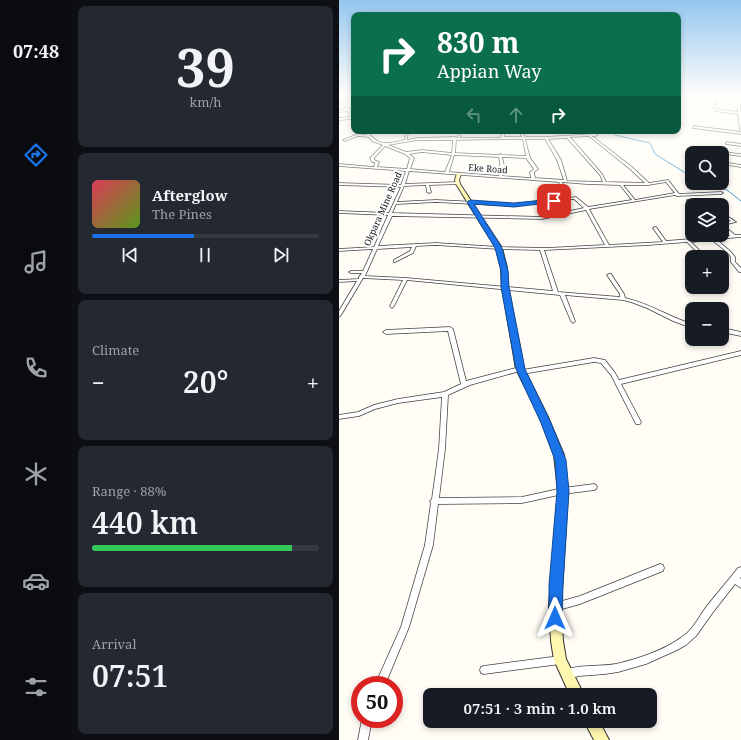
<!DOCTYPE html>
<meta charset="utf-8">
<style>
body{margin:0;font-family:"Noto Serif",serif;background:#242831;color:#f1f3f6;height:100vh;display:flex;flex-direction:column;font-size:15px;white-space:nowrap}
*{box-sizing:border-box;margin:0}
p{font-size:13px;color:#9ea1a6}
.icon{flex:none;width:22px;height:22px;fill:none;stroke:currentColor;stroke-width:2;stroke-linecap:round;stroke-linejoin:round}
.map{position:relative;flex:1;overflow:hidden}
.panel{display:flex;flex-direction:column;gap:6px;padding:6px;background:#0d0f14;width:267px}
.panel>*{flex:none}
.hud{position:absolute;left:12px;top:12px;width:330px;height:122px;border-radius:8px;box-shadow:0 2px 6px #0003;background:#0b6e4f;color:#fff;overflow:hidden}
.tools{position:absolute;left:346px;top:146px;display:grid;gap:8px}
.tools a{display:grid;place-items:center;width:44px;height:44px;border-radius:8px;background:#171b24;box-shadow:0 2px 6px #0003;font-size:20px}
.speed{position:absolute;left:12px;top:676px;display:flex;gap:8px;font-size:20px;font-weight:700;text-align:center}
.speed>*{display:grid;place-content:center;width:52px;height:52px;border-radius:50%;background:#171b24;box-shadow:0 2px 6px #0003;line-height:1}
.speed .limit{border:6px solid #d22;background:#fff;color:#111}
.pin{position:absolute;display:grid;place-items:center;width:34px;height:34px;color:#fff;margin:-17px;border-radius:8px;box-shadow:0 2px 6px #0006}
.me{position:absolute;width:44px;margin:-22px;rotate:0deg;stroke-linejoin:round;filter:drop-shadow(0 0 3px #0008)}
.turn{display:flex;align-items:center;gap:14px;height:84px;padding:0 20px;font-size:18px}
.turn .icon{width:52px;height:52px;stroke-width:2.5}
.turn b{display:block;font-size:28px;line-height:34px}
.lanes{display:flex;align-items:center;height:38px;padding:0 20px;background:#0003;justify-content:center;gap:20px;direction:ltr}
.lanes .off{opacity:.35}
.big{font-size:30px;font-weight:600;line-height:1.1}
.panel .card{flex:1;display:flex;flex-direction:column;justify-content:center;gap:6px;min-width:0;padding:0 14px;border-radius:8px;background:#242831}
.panel .dial{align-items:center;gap:0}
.dial b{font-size:52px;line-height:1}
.song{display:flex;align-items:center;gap:12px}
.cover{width:48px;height:48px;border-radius:6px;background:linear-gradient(135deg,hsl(350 70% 55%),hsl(90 70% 35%))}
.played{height:4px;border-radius:2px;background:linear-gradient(90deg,#1a73e8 45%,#363941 45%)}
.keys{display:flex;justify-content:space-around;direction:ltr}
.heat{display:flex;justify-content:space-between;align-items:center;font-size:22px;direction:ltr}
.charge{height:6px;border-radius:3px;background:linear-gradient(90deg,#34c759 88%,#363941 0)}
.trip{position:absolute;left:84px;top:688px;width:234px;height:40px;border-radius:8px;background:#171b24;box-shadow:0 2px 6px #0003;font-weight:600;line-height:40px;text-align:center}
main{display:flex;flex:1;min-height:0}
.tab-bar{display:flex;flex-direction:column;width:72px;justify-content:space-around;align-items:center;background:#090b0e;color:#9ea1a6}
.tab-bar .icon{width:28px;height:28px}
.tab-bar .active{color:#1a73e8}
.tab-bar b{font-size:18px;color:#f1f3f6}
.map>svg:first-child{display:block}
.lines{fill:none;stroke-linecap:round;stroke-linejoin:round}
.stream{stroke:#3f96cf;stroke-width:1}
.minor-casing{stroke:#444;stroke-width:1.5}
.secondary-casing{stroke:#333;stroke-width:2}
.minor{fill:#fff;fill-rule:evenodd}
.secondary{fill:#fff6b0;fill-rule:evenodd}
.route{fill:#1a73e8;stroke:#114b97}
.labels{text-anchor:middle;stroke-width:4;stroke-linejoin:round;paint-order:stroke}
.far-street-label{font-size:9px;fill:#111;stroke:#fff}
</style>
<main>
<nav class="tab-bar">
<b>07:48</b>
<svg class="icon active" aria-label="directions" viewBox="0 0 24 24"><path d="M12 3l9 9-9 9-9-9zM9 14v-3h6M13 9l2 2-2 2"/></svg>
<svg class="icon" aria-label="music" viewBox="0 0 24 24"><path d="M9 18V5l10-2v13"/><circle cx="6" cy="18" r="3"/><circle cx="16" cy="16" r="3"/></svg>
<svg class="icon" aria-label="phone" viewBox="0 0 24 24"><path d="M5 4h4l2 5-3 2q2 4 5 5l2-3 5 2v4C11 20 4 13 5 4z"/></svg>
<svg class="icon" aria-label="climate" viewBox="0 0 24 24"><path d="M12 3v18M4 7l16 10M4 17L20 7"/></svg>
<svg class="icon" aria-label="car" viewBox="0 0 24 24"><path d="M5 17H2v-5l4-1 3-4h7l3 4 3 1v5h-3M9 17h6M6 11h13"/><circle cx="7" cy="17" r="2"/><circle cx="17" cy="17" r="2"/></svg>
<svg class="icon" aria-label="filters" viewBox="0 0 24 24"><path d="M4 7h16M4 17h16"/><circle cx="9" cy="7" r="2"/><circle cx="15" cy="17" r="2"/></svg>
</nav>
<section class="panel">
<div class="card dial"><b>39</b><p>km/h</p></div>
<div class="card">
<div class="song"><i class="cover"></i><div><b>Afterglow</b><p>The Pines</p></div></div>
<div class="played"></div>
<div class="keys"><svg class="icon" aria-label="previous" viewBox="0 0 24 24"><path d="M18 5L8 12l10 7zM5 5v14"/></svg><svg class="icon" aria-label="pause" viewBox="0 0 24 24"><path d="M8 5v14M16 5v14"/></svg><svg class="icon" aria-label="next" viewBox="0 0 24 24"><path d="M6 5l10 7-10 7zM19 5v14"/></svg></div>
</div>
<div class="card"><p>Climate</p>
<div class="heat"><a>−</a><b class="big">20°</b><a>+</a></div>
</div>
<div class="card"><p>Range · 88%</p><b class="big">440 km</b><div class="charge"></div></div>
<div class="card"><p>Arrival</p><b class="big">07:51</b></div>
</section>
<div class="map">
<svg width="402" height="740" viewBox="0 0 402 740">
<rect width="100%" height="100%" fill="#fffdf5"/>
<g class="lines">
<path class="stream" d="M272,131L276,135L311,143L316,154L353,177
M369,183L388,190L402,201"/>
<defs>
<path id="minor" d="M0,100L6,103L9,109L15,108V110H10L15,119V122L12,119L0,120V118L12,117L8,111L0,112V110L7,109L4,104L0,102Z
M376,102L378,103L377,108L378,109L399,112V106L401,105L402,115V132L401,131L399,114L376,111L375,108Z
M355,126L402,132V134L354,128Z
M25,131H27C42,147 46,144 66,140L67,131H69L68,140L78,138L116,137L119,138L120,131H122L121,138H162L163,131H165V137H183L180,131H182L186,137H207L255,134V131H257L258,135L257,136H253L293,167L310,183L329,180L340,194L382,192L384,193L382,194L338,196L336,195L250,209L270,245L324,242L314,228L316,227H317L327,241L391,236L383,228V223L392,221L383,216V213L397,222L384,225L396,235H402V237L377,239L391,251L396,257V262L402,268V272H400L392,262V257L389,253L373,240L352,242L367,257H363L348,242L309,245L205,250L219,292L281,297V294L268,275L270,274H272L285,294L286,298C310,303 330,317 353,324V328L334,321L308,308L292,302L284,300L226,295L236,321L234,323L232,321L221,295L68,280L55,306L53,308L51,306L64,280L24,278L2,315L0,317V311L18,281L0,282V280L20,279V277L23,273H12L10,272L12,271H24L34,249L0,251V249L35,247L49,215L0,213V211L50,213L62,187L0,185V183L62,185L67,171L0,166V164L35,167L36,162H33L31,158L44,145L33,141L30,137L19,136L6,141L4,140L19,134L28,135ZM250,136L291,169L306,183L267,182L263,174L231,137ZM228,138L261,175L264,182L228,181L222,160L209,139ZM162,139H184L187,156L163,155L161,154L160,155L116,153L117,140ZM186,139H206L218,160L225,180L196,178L195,172L199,169L191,158ZM78,140H114L113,153L83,150L67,152L49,145ZM46,146L66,154L71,158L68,169L38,167L40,162L35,160V158ZM83,152L113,155L106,172L71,169L75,158L70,154ZM115,155L160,157L162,170L160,176L110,172ZM163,157L187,158L195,169L191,172L192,178L163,176L166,170ZM70,171L220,182L225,198L174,204L97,200L58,202L65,186L87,185L88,192L90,193L92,192L90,185L119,184L121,183L119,182L66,184ZM223,182L248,184L281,185L293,200L249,207L237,197L229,198ZM327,182L336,193L296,200L284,185H309ZM235,199L245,208L203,217L53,213L57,204L97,202L174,206ZM247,210L266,245L209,248L160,247L97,243L39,246L53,216L203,219ZM97,245L160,249L201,250L214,291L67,278L26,276L38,249L73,247L71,251L55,260V262H56L74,253L77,246Z
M388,142L402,144V146L387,144V143Z
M378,148L379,149L380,151L383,152L402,154V156L379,153L378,152L377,149Z
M383,162L402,165V167L383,164Z
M348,200H350L360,205H355L348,202Z
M383,262H388V264H383Z
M111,327L114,329L127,381L181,367L183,368V370L255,358L266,360L276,373L280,380L402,351V355L282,384L302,422L301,424H297L272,375L262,363L255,362L183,374L181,373V371L131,385L109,395L106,449L100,498L183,497L224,488L255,484L257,485L258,487L257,489L255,490L224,494L183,503L99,504L94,545L70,627L46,685H36L62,627L86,545L92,503L91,501L93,499L100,449L103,397L59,403L36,409L20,416L0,419V415L19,412L35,405L59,399L105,392L122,384L109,331L47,334L44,332L47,330Z
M383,328L402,332V336L383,332Z
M321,564L324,565L325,568L324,571L241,604L216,611L213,610L212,607L213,604L216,603L241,596Z
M402,567V577L401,578L402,579V588L396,584L374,612L357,636L347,645L338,650L307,664L279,672L266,674L240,676L227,679L224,677L222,674L224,671C242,663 262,668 281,663C305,657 329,649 348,633C356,626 361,615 368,606C378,593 389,581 399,568Z
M221,656L224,657L225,660L224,663L221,664L145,674L142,673L141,670L142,667L145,666Z
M23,719H33L29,740H19Z"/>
<path id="secondary" d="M118,173L122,174L120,180L121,184L163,248L168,268L169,287L185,369L208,415L225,455L229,491L222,607L224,641L227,659L245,695H231L215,660L212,641L210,607L219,491L215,455L200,415L177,369L163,287L162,268L157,248L117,184L116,180Z
M245,721H260L270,740H255Z"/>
</defs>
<use href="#minor" class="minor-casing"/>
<use href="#secondary" class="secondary-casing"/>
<use href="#minor" class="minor"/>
<use href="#secondary" class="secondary"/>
</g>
<linearGradient id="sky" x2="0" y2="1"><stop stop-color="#95c6ee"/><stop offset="0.48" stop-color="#fffefa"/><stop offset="1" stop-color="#fffefa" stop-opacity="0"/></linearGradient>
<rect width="402" height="199" fill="url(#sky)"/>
<path class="route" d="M215,199L218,201L217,202L175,207L135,204L163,248L169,271L170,287L186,369L212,423L227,460L230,491L224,585L223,618L221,623L216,625L212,623L210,618V585L218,491L216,460L202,423L177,369L162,287V271L156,248L128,202L131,200L175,203Z"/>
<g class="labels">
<g class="far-street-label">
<text transform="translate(149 169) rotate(4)" y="3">Eke Road</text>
<text transform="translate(44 209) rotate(-66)" y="3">Okpara Mine Road</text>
</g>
</g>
</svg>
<div class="tools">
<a><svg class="icon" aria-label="search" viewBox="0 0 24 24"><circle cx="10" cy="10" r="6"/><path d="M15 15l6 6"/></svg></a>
<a><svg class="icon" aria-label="layers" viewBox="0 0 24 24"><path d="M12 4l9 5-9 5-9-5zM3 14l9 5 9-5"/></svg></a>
<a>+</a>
<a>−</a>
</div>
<div class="speed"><div class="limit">50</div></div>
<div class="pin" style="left:215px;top:201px;background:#d93025"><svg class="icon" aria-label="arrive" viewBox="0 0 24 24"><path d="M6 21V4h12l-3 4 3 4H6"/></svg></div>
<svg class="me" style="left:216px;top:618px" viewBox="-20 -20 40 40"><path d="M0-17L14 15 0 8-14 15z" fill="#1a73e8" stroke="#fff" stroke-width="4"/></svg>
<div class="trip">07:51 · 3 min · 1.0 km</div>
<div class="hud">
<div class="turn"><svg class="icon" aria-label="right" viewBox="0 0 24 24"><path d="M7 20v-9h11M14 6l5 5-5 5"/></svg><div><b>830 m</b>Appian Way</div></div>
<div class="lanes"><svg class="icon off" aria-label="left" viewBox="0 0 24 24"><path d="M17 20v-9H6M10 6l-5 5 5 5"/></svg><svg class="icon off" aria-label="ahead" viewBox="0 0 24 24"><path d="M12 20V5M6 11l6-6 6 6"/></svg><svg class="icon" aria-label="right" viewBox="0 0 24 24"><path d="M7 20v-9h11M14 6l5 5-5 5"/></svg></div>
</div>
</div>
</main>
